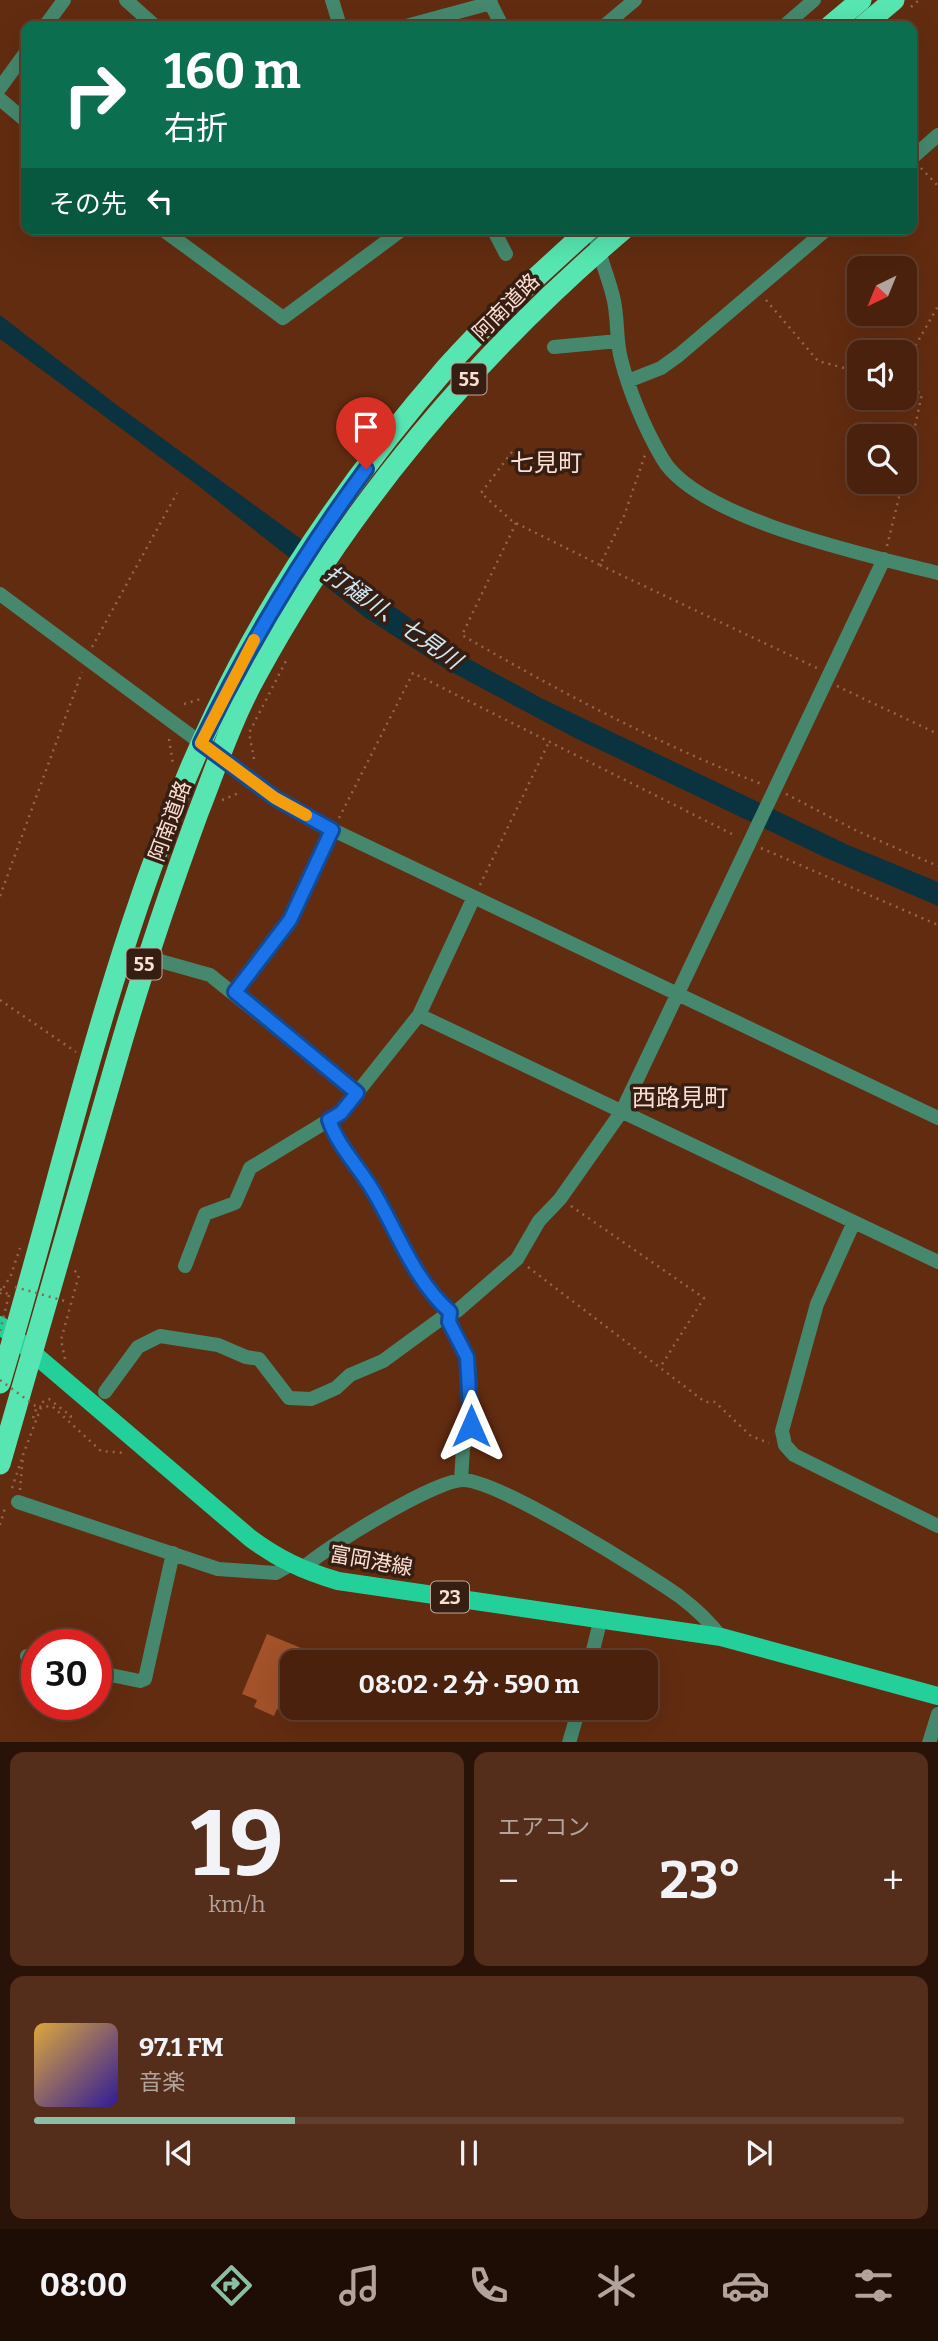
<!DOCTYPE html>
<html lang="ja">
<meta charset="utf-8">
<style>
body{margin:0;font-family:Bitter,"Noto Sans JP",serif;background:#542e1a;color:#f1f3f6;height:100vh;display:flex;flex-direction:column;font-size:26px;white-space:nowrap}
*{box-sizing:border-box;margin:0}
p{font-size:23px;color:#b2a39d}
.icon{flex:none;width:38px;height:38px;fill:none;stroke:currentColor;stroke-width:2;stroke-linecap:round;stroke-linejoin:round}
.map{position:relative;height:1742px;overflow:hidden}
.panel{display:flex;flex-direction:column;gap:10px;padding:10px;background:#291207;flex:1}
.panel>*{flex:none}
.hud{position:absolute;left:21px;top:21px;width:896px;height:214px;border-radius:14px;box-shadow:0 7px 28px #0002,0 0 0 2px #613e2d;background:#0b6e4f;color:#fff;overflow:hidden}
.needle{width:46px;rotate:223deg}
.controls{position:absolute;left:847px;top:256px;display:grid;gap:14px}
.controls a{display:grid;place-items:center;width:70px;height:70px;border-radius:14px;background:#4a210c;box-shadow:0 7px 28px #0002,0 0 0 2px #613e2d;font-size:35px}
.speed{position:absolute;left:21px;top:1629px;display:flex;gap:14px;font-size:35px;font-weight:700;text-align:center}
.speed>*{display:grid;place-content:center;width:91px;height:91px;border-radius:50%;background:#4a210c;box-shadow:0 7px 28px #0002,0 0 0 2px #613e2d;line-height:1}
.speed .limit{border:10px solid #d22;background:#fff;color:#111}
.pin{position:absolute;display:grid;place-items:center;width:60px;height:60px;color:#fff;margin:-72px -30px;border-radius:50% 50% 50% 0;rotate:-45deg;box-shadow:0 0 7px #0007}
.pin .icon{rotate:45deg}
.me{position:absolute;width:77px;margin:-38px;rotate:0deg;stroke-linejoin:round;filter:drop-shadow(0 0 5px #0008)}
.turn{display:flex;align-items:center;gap:24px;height:147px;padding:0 28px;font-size:32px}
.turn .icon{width:91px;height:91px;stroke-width:2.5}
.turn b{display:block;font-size:49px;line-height:60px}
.then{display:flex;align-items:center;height:66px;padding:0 28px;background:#0003;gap:14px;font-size:26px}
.big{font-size:52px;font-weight:700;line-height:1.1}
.panel .tile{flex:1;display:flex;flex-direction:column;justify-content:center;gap:10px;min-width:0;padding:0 24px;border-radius:14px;background:#542e1a}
.panel .dial{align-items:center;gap:0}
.dial b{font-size:91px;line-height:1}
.song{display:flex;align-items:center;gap:21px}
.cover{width:84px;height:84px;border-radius:10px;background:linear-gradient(135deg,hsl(40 70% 55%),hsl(250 70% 35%))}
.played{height:7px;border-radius:4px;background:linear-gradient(90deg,#8abfa5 30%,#613e2d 30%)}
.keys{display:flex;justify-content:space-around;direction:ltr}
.heat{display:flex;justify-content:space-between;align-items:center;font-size:38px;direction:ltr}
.panel .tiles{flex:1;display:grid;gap:10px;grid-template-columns:1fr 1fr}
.tile:last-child{grid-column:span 2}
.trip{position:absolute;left:280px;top:1650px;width:378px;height:70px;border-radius:14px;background:#4a210c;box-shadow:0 7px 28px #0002,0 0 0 2px #613e2d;font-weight:700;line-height:70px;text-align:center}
.tab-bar{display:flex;height:112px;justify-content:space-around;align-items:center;background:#1e0d05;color:#b2a39d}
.tab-bar .icon{width:49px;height:49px}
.tab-bar .selected{color:#8abfa5}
.tab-bar b{font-size:32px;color:#f1f3f6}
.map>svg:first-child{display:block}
.water{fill:#0b323f}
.building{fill:#a35229}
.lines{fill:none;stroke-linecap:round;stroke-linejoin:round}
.path{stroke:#93654f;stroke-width:2.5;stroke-dasharray:2 5;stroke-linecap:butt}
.minor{stroke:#45886d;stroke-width:14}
.major{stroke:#23d09a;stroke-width:18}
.highway{stroke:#57e6b1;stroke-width:21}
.path-bridge{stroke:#93654f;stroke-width:2.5;stroke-dasharray:2 5;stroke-linecap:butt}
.route-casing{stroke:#114b97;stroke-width:18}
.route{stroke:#1a73e8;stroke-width:12}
.slow{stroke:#f59e0b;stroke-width:12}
.labels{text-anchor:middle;stroke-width:7;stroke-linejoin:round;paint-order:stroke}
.shield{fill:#361e12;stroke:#c0a599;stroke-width:2}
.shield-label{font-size:19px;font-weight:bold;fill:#fbdfd3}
.street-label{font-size:21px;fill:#fbdfd3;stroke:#361e12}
.water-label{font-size:23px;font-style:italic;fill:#cfe8f3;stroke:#361e12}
.quarter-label{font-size:24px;fill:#fbdfd3;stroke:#361e12}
</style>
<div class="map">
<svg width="938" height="1743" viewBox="0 0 938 1743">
<rect width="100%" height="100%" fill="#622c10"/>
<path class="water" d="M0,315L118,406L458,653L543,699L848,845L938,882V906L824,857L575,738L444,668L366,618L196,484L0,339Z"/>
<path class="building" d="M267,1634L306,1650L301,1662H292V1715L277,1709L274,1716L254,1707L257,1700L242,1694Z"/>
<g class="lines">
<path class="path" d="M911,7L919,0
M921,168L938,186
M766,300L818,361L859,372
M905,364L938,306
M905,386L922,394L905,472
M512,452L481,493L512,521L600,565L624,516L645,455
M516,523L462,635C558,691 660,745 764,785
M887,546L903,481
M600,565L817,668
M92,647L177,493
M837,686L938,734
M184,704L204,698
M169,739L173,764
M254,759L249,733L288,657
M786,794L859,832L938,866
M222,800L239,793
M339,818L413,673L736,836
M761,848L938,925
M480,885L548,744
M0,896L82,672
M0,1000L76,1052
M571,1206L704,1298L661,1366
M528,1267L705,1402H715L751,1436L769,1443
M0,1289L9,1295
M0,1294L11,1275L20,1248
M65,1359L61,1340L79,1275L74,1270
M33,1418L37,1407L52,1406L101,1451L126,1453
M12,1488L22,1458
M20,1490L23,1455L43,1402L49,1399L71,1416L69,1421
M0,1525L5,1508"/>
<path class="minor" d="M126,0L155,26
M332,0L340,26
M489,0L502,26
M45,26L64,0
M406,26L491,3
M604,26L635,0
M784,26L814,0
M0,88L26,52
M0,99L26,121
M912,158L938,135
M162,229L283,318L403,229
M493,229L506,254
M595,229C597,255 609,276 614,301C618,320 616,340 621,359C629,391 645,429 662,458C696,519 871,556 938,573
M554,347L618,341
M628,381L661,368L679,355L827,229
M0,594L275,798L333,830L938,1118
M146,957L210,975L357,1093
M235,992L290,920L333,830
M419,1015L854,1222
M938,1262L854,1222L817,1304L782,1431L785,1445L794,1455L938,1526
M185,1266L205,1214L235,1203L250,1168L329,1120
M450,1312C413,1279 397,1230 372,1189C358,1166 338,1146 329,1120L341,1113L419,1015L474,897
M450,1312L449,1323L467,1357L470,1373L471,1426L463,1449L461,1480
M105,1392L138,1347L160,1336L218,1345L246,1357L259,1359L289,1398L311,1399L336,1388L350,1375L383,1361L450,1312L457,1311L517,1259L539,1221L560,1199L622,1111L884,559
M18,1502L218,1569L276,1573L290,1565
M301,1570C322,1549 435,1480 463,1480C498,1480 645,1572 679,1596C695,1608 709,1621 721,1637
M27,1656L37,1659
M590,1662L601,1618
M96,1672L140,1681L145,1679L173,1553
M569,1743L579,1708
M929,1743L938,1714"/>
<path class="major" d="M0,1325L250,1538C278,1559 304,1571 338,1581L721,1637L938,1696"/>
<path class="highway" d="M830,26L861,0
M863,26L894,0
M0,1383C72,1143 121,891 238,667C294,560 367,459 446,368C490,318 540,274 589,229
M0,1464C39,1330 78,1196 116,1062C140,978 168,895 198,813C216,767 232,719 256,676C348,506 477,354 624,229"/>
<path class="path-bridge" d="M15,1287L65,1301
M0,1331L9,1295
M0,1380L37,1407"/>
</g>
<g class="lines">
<defs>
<path id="route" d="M366,469C302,556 248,646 201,743L275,798L332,830L290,920L235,992L357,1093L341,1113L329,1120C338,1146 358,1166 372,1189C397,1230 413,1279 450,1312L449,1322L467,1357L471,1426"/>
</defs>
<use href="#route" class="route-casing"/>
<use href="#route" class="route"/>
<path class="slow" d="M254,640L201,743L275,798L306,815"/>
</g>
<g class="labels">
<g class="shield">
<rect x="451.5" y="363.5" width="35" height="31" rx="5"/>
<rect x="126.5" y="948.5" width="35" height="31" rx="5"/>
<rect x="431" y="1581.5" width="38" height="31" rx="5"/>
</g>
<g class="shield-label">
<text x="469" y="386">55</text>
<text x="144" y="971">55</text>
<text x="450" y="1604">23</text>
</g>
<g class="street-label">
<text transform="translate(506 307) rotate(-45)" y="7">阿南道路</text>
<text transform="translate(170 821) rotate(-70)" y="7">阿南道路</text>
<text transform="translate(371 1561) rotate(10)" y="7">富岡港線</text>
</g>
<g class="water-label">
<text transform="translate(393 617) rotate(35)" y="8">打樋川、七見川</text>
</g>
<g class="quarter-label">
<text x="546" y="471">七見町</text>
<text x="680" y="1106">西路見町</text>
</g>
</g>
</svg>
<div class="controls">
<a><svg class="needle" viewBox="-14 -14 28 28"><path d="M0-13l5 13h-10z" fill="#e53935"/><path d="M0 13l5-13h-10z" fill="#b2a39d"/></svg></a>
<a><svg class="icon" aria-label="sound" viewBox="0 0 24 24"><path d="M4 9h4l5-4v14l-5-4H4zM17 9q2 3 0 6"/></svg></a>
<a><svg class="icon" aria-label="search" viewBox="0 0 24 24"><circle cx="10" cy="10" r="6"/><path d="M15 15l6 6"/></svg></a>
</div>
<div class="speed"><div class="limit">30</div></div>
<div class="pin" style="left:366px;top:469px;background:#d93025"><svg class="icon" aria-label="arrive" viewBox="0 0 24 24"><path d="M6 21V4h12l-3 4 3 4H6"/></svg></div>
<svg class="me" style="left:471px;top:1426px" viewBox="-20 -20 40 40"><path d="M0-17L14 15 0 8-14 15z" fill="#1a73e8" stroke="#fff" stroke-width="4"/></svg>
<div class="trip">08:02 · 2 分 · 590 m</div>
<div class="hud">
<div class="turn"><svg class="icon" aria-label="right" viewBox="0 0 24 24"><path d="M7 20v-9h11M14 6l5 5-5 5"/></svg><div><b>160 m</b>右折</div></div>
<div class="then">その先<svg class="icon" aria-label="left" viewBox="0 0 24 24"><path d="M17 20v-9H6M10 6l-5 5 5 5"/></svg></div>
</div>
</div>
<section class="panel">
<div class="tiles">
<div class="tile dial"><b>19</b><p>km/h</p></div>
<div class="tile"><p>エアコン</p>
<div class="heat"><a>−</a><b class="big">23°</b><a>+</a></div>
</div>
<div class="tile">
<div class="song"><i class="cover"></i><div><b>97.1 FM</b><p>音楽</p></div></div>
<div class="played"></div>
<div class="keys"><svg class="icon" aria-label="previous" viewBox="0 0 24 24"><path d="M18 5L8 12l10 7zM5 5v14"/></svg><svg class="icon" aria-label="pause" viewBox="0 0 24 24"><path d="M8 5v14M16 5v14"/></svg><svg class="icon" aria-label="next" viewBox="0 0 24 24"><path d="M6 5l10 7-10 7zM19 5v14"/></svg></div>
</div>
</div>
</section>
<nav class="tab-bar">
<b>08:00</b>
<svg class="icon selected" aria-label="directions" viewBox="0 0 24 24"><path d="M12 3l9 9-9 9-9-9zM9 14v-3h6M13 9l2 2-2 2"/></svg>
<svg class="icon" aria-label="music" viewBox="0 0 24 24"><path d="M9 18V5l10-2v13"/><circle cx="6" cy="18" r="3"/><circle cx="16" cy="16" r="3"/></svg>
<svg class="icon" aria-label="phone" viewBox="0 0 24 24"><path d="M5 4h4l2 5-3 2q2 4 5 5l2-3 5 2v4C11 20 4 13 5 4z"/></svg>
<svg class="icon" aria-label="climate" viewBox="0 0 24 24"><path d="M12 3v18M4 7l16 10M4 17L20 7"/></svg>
<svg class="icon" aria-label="car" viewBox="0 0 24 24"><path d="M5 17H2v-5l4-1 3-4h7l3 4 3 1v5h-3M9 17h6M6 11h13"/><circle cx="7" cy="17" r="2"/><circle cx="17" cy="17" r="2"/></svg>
<svg class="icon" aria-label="filters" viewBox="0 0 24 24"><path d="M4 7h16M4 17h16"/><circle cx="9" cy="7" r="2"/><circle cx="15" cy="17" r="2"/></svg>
</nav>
